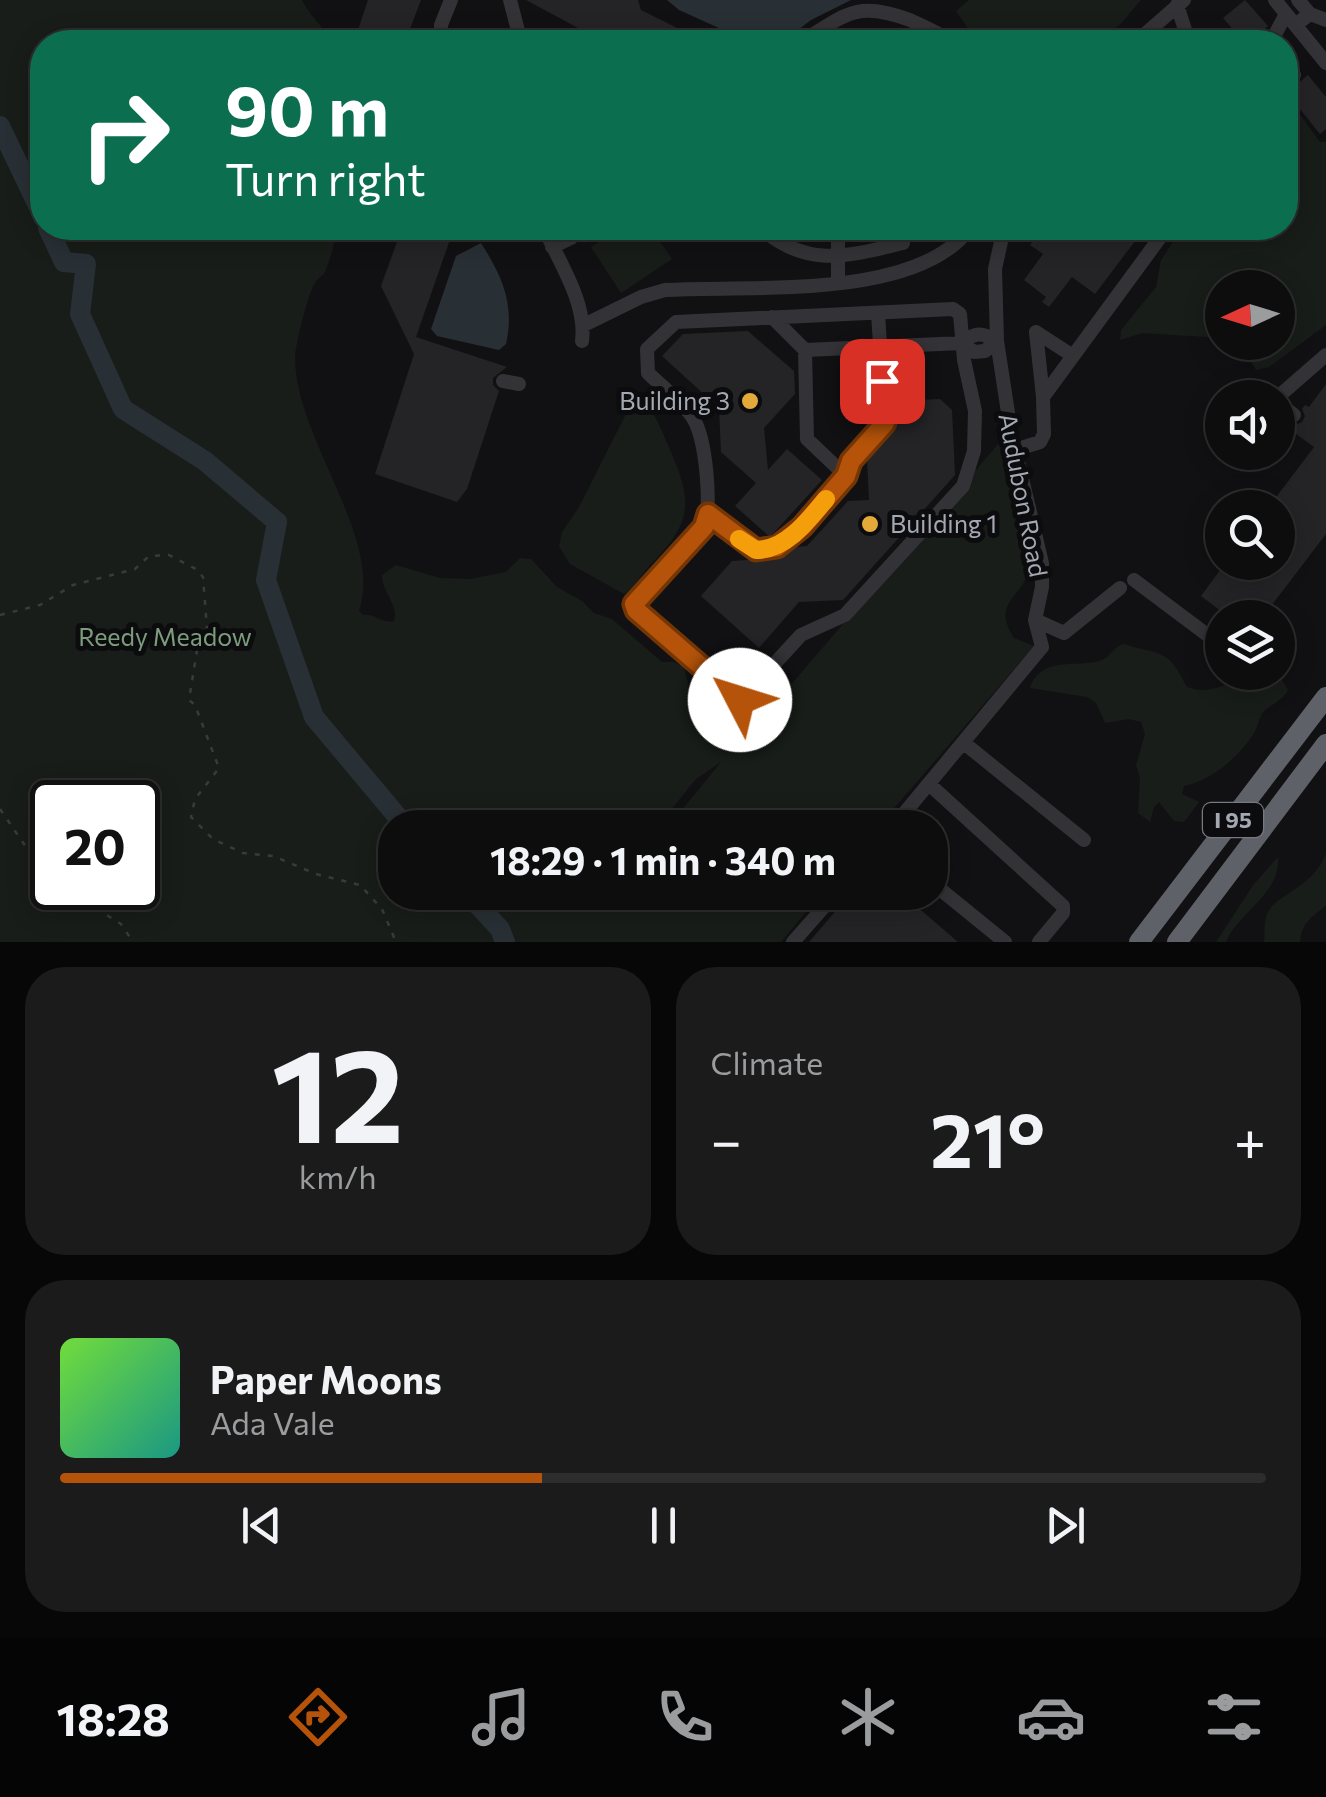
<!DOCTYPE html>
<meta charset="utf-8">
<style>
body{margin:0;font-family:Commissioner,sans-serif;background:#1b1b1c;color:#f1f3f6;height:100vh;display:flex;flex-direction:column;font-size:38px;white-space:nowrap}
*{box-sizing:border-box;margin:0}
p{font-size:32px;color:#9a9c9e}
.icon{flex:none;width:55px;height:55px;fill:none;stroke:currentColor;stroke-width:2;stroke-linecap:round;stroke-linejoin:round}
.map{position:relative;height:942px;overflow:hidden}
.drawer{display:flex;flex-direction:column;gap:25px;padding:25px;background:#070708;flex:1}
.drawer>*{flex:none}
.banner{position:absolute;left:30px;top:30px;width:1268px;height:210px;border-radius:40px;box-shadow:0 5px 25px #0003,0 0 0 2px #2d2d2e;background:#0b6e4f;color:#fff;overflow:hidden}
.needle{width:65px;rotate:266deg}
.tools{position:absolute;left:1205px;top:270px;display:grid;gap:20px}
.tools a{display:grid;place-items:center;width:90px;height:90px;border-radius:50%;background:#0d0d0e;box-shadow:0 5px 25px #0003,0 0 0 2px #2d2d2e;font-size:50px}
.speed{position:absolute;left:30px;top:780px;display:flex;gap:20px;font-size:50px;font-weight:700;text-align:center}
.speed>*{display:grid;place-content:center;width:130px;height:130px;border-radius:50%;background:#0d0d0e;box-shadow:0 5px 25px #0003,0 0 0 2px #2d2d2e;line-height:1}
.speed .limit{border:5px solid #111;border-radius:15px;background:#fff;color:#111}
.pin{position:absolute;display:grid;place-items:center;width:85px;height:85px;color:#fff;margin:-42px;border-radius:20px;box-shadow:0 5px 15px #0006}
.me{position:absolute;width:110px;margin:-55px;rotate:310deg;stroke-linejoin:round;filter:drop-shadow(0 0 8px #0008)}
.turn{display:flex;align-items:center;gap:35px;height:210px;padding:0 30px;font-size:45px}
.turn .icon{width:130px;height:130px;stroke-width:2.5}
.turn b{display:block;font-size:70px;line-height:85px}
.big{font-size:75px;font-weight:700;line-height:1.1}
.drawer .widget{flex:1;display:flex;flex-direction:column;justify-content:center;gap:15px;min-width:0;padding:0 35px;border-radius:40px;background:#1b1b1c}
.drawer .dial{align-items:center;gap:0}
.dial b{font-size:130px;line-height:1}
.song{display:flex;align-items:center;gap:30px}
.cover{width:120px;height:120px;border-radius:15px;background:linear-gradient(135deg,hsl(100 70% 55%),hsl(170 70% 35%))}
.played{height:10px;border-radius:5px;background:linear-gradient(90deg,#b45309 40%,#2d2d2e 40%)}
.keys{display:flex;justify-content:space-around;direction:ltr}
.heat{display:flex;justify-content:space-between;align-items:center;font-size:55px;direction:ltr}
.drawer .tiles{flex:1;display:grid;gap:25px;grid-template-columns:1fr 1fr}
.widget:last-child{grid-column:span 2}
.trip{position:absolute;left:378px;top:810px;width:570px;height:100px;border-radius:40px;background:#0d0d0e;box-shadow:0 5px 25px #0003,0 0 0 2px #2d2d2e;font-weight:700;line-height:100px;text-align:center}
.tabs{display:flex;height:160px;justify-content:space-around;align-items:center;background:#050506;color:#9a9c9e}
.tabs .icon{width:70px;height:70px}
.tabs .on{color:#b45309}
.tabs b{font-size:45px;color:#f1f3f6}
.map>svg:first-child{display:block}
.green{fill:#181d19;fill-rule:evenodd}
.water{fill:#293035}
.lines{fill:none;stroke-linecap:round;stroke-linejoin:round}
.river{stroke:#293035;stroke-width:20}
.building{fill:#242427}
.path{stroke:#393a3e;stroke-width:2.5;stroke-dasharray:5 8;stroke-linecap:butt}
.minor{stroke:#333337;stroke-width:14}
.highway{stroke:#5f6168;stroke-width:20}
.route-casing{stroke:#753606;stroke-width:25}
.route{stroke:#b45309;stroke-width:18}
.slow{stroke:#f59e0b;stroke-width:18}
.poi-dot{fill:#e3aa39;stroke:#0c0c0e;stroke-width:4}
.labels{text-anchor:middle;stroke-width:10;stroke-linejoin:round;paint-order:stroke}
.shield{fill:#0c0c0e;stroke:#767981;stroke-width:2.5}
.shield-label{font-size:22px;font-weight:bold;fill:#a4a8b2}
.poi-label{font-size:25px;fill:#a4a8b2;stroke:#0c0c0e;text-anchor:end}
.street-label{font-size:25px;fill:#a4a8b2;stroke:#0c0c0e}
.park-label{font-size:25px;fill:#7c9c7e;stroke:#0c0c0e}
</style>
<div class="map">
<svg width="1326" height="942" viewBox="0 0 1326 942">
<rect width="100%" height="100%" fill="#111113"/>
<path class="green" d="M0,0H302C310,17 324,26 331,42H42V228H338C334,242 331,258 325,272C323,276 317,279 315,283C308,293 296,343 295,356C294,438 384,537 359,611L363,615C375,613 381,624 394,621C399,604 382,593 382,575L396,565L440,578L470,579L506,572L520,558L531,559L557,587L582,601L594,613L612,619L662,662H674L684,667L689,687L698,699L732,712L750,732L1000,442C1009,478 1030,530 1028,567C1027,598 989,599 1014,638L1034,646L878,827H668L721,762L696,779L657,827L395,828V892L822,893L781,942H0ZM52,802H138V888H52Z
M969,0H1141C1121,21 1120,37 1088,30L1078,42H977L956,11Z
M1285,94L1320,142H1326V325L1269,367L1256,370L1245,352L1233,343L1278,342V288H1222V338L1143,333L1120,340L1121,330L1156,287L1161,260L1182,228H1285Z
M620,228H651L672,259L621,293L591,247Z
M631,404H645C656,415 662,431 668,445C692,499 695,521 650,565C641,575 635,587 624,594L570,564L559,546L562,532L579,507Z
M1123,644C1164,656 1167,648 1187,687C1219,700 1246,665 1279,675L1288,690C1282,701 1273,703 1264,711C1259,717 1258,726 1254,733C1240,756 1211,781 1184,786L1182,794L1199,802L1184,822L1174,821L1159,802L1154,807L1150,822L1138,813L1140,778L1136,765L1145,734L1141,722L1129,719L1105,723L1096,703L1087,697L1030,688C1042,653 1081,670 1104,659C1112,654 1114,647 1123,644Z
M1326,853V906C1312,916 1301,924 1300,942H1264C1265,934 1264,925 1266,917C1271,895 1314,889 1326,853Z
M1278,857C1281,894 1238,912 1226,942H1216L1254,884Z"/>
<path class="water" d="M667,0H851L811,20L782,42H750L679,10Z
M481,243C502,276 515,304 506,344L499,350L437,336L431,329L456,256Z"/>
<g class="lines">
<path class="river" d="M0,126L42,214
M48,228L64,262L86,264L80,314L123,409L205,461L277,522L266,580L314,717L407,828
M466,892L500,929L505,942"/>
</g>
<path class="building" d="M368,0H421L407,37L410,42H354Z
M526,0H638L641,10L705,42H593L591,35Z
M1245,0L1268,26L1255,36L1260,42H1244L1223,18Z
M1308,75L1326,97V129L1320,134L1287,93Z
M402,228H454L416,337L507,367L493,378V385L499,391L467,489L457,502L375,474L414,354L381,286Z
M1042,228H1145L1095,294L1072,277L1049,307L1042,302L1046,297L1024,280L1043,254L1030,245Z
M748,331L794,371L795,394L764,428L768,470L787,449L822,480L770,537L735,506L756,483L721,452L719,408L662,356L683,334Z
M1326,384V534L1262,618H1230L1201,596L1226,562H1278V508H1268L1314,447L1288,428L1302,422L1305,416L1302,409L1305,405L1309,407Z
M940,399L952,410L955,475L843,600L799,602L759,648L701,596L732,561L776,558L794,547L807,546L848,501L869,500L867,459L898,423L897,401Z
M852,892H900L958,942H809Z"/>
<g class="lines">
<path class="path" d="M657,237L683,228
M0,615L40,605L73,585L135,569L149,556L169,555L196,569L203,577L207,629L197,650L189,700L195,705L219,768L195,799L191,817L213,839L243,853L273,856L316,874L360,885L382,909L396,942
M0,809L39,866L52,878
M63,888L121,924L133,942"/>
<path class="minor" d="M510,0L521,42
M1275,0L1326,63
M1298,0L1310,14
M1177,5L1189,42
M1295,25L1310,14L1326,20
M521,36L536,37L550,42
M441,42V25L451,0
M801,42C847,14 856,0 910,20C925,27 939,33 952,42
M904,42L907,39
M1136,42L1184,0
M1271,42L1286,14
M1285,64L1294,75
M544,228C559,262 587,303 582,341
M761,228C807,269 849,256 903,243
M838,228V283
M552,247L571,238L580,228
M953,309L960,314L964,360L975,411L974,451L963,486L845,615L801,635L743,698L737,699L634,608L704,527C712,505 706,439 693,418C682,401 662,387 648,373L647,349L676,322Z
M584,325L641,297L665,290C749,285 916,301 970,228
M805,350L962,343C975,332 982,332 997,341L985,351L974,352L962,343
M503,381L519,384
M1043,397L1036,332L1073,356
M1294,415L1280,404L1279,396L1326,355
M1015,450L1040,442L1044,434L1043,397L1167,228
M846,476L851,461L885,423L878,313
M708,513C722,524 736,540 751,548C782,563 828,496 846,476L807,439L805,350L772,317
M1134,580L1222,646
M1035,620L1064,633L1120,588
M964,743L1084,840
M929,784L1063,906V913L1039,942
M892,828L1042,647L1035,620L1042,587V563L1011,432L997,341L995,269L1004,228
M930,881L1005,942
M793,942L837,892"/>
<path class="highway" d="M1139,942L1326,697
M1177,942L1326,744"/>
</g>
<g class="lines">
<defs>
<path id="route" d="M740,700L636,610L634,604L704,527L708,514L756,550L777,547L802,527L846,476L851,461L885,423L882,381"/>
</defs>
<use href="#route" class="route-casing"/>
<use href="#route" class="route"/>
<path class="slow" d="M739,539L756,550C786,550 808,521 826,499"/>
</g>
<g class="poi-dot">
<circle cx="750" cy="401" r="10"/>
<circle cx="870" cy="524" r="10"/>
</g>
<g class="labels">
<rect class="shield" x="1203" y="803" width="60" height="34" rx="8"/>
<g class="shield-label">
<text x="1233" y="828">I 95</text>
</g>
<g class="poi-label">
<text x="730" y="410">Building 3</text>
<text x="890" y="533" text-anchor="start">Building 1</text>
</g>
<g class="street-label">
<text transform="translate(1023 495) rotate(79)" y="9">Audubon Road</text>
</g>
<g class="park-label">
<text x="165" y="646">Reedy Meadow</text>
</g>
</g>
</svg>
<div class="tools">
<a><svg class="needle" viewBox="-14 -14 28 28"><path d="M0-13l5 13h-10z" fill="#e53935"/><path d="M0 13l5-13h-10z" fill="#9a9c9e"/></svg></a>
<a><svg class="icon" aria-label="sound" viewBox="0 0 24 24"><path d="M4 9h4l5-4v14l-5-4H4zM17 9q2 3 0 6"/></svg></a>
<a><svg class="icon" aria-label="search" viewBox="0 0 24 24"><circle cx="10" cy="10" r="6"/><path d="M15 15l6 6"/></svg></a>
<a><svg class="icon" aria-label="layers" viewBox="0 0 24 24"><path d="M12 4l9 5-9 5-9-5zM3 14l9 5 9-5"/></svg></a>
</div>
<div class="speed"><div class="limit">20</div></div>
<div class="pin" style="left:882px;top:381px;background:#d93025"><svg class="icon" aria-label="arrive" viewBox="0 0 24 24"><path d="M6 21V4h12l-3 4 3 4H6"/></svg></div>
<svg class="me" style="left:740px;top:700px" viewBox="-20 -20 40 40"><circle r="19" fill="#fff"/><path d="M0-13L10 11 0 6-10 11z" fill="#b45309"/></svg>
<div class="trip">18:29 · 1 min · 340 m</div>
<div class="banner">
<div class="turn"><svg class="icon" aria-label="right" viewBox="0 0 24 24"><path d="M7 20v-9h11M14 6l5 5-5 5"/></svg><div><b>90 m</b>Turn right</div></div>
</div>
</div>
<section class="drawer">
<div class="tiles">
<div class="widget dial"><b>12</b><p>km/h</p></div>
<div class="widget"><p>Climate</p>
<div class="heat"><a>−</a><b class="big">21°</b><a>+</a></div>
</div>
<div class="widget">
<div class="song"><i class="cover"></i><div><b>Paper Moons</b><p>Ada Vale</p></div></div>
<div class="played"></div>
<div class="keys"><svg class="icon" aria-label="previous" viewBox="0 0 24 24"><path d="M18 5L8 12l10 7zM5 5v14"/></svg><svg class="icon" aria-label="pause" viewBox="0 0 24 24"><path d="M8 5v14M16 5v14"/></svg><svg class="icon" aria-label="next" viewBox="0 0 24 24"><path d="M6 5l10 7-10 7zM19 5v14"/></svg></div>
</div>
</div>
</section>
<nav class="tabs">
<b>18:28</b>
<svg class="icon on" aria-label="directions" viewBox="0 0 24 24"><path d="M12 3l9 9-9 9-9-9zM9 14v-3h6M13 9l2 2-2 2"/></svg>
<svg class="icon" aria-label="music" viewBox="0 0 24 24"><path d="M9 18V5l10-2v13"/><circle cx="6" cy="18" r="3"/><circle cx="16" cy="16" r="3"/></svg>
<svg class="icon" aria-label="phone" viewBox="0 0 24 24"><path d="M5 4h4l2 5-3 2q2 4 5 5l2-3 5 2v4C11 20 4 13 5 4z"/></svg>
<svg class="icon" aria-label="climate" viewBox="0 0 24 24"><path d="M12 3v18M4 7l16 10M4 17L20 7"/></svg>
<svg class="icon" aria-label="car" viewBox="0 0 24 24"><path d="M5 17H2v-5l4-1 3-4h7l3 4 3 1v5h-3M9 17h6M6 11h13"/><circle cx="7" cy="17" r="2"/><circle cx="17" cy="17" r="2"/></svg>
<svg class="icon" aria-label="filters" viewBox="0 0 24 24"><path d="M4 7h16M4 17h16"/><circle cx="9" cy="7" r="2"/><circle cx="15" cy="17" r="2"/></svg>
</nav>
